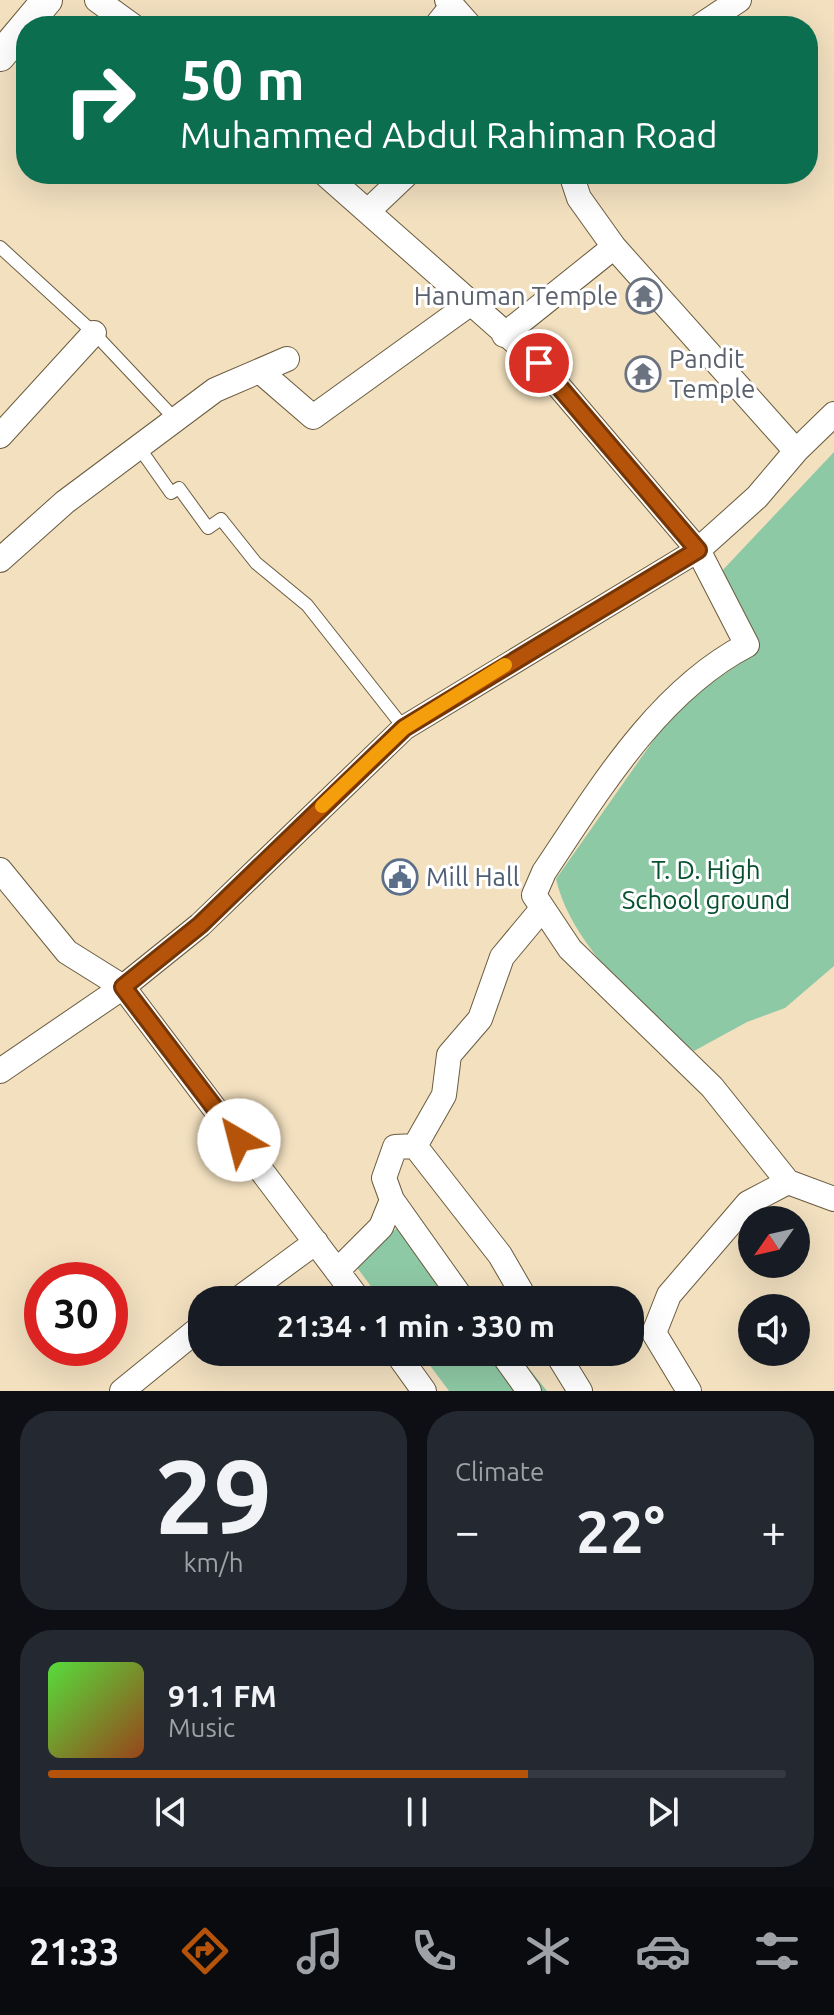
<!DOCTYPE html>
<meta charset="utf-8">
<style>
body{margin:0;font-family:Ubuntu,sans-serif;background:#242831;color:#f1f3f6;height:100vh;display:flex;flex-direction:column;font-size:30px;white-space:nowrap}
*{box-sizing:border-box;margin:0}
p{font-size:26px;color:#9ea1a6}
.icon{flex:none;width:44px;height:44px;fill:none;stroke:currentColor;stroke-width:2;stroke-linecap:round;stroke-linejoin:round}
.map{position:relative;height:1391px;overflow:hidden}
.drawer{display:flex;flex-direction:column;gap:20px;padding:20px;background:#0d0f14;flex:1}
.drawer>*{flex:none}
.guide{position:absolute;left:16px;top:16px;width:802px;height:168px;border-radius:32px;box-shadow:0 8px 32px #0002;background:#0b6e4f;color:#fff;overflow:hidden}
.needle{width:52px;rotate:236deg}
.controls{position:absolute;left:738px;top:1206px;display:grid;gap:16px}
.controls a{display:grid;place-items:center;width:72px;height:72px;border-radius:50%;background:#171b24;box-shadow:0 8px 32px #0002;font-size:40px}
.speed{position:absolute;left:24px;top:1262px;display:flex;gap:16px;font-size:40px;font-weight:700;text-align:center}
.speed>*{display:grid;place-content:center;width:104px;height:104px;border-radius:50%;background:#171b24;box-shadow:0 8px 32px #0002;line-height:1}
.speed .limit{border:12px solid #d22;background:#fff;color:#111}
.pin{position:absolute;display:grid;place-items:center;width:68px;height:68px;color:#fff;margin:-34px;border:4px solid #fff;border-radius:50%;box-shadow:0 2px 8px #0007}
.me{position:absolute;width:88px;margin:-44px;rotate:323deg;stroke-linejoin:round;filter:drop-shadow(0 0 6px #0008)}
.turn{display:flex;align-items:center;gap:28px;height:168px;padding:0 32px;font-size:36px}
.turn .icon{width:104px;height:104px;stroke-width:2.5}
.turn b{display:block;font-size:56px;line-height:68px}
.big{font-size:60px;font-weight:700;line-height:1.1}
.drawer .widget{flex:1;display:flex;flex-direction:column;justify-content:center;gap:12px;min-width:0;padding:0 28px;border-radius:32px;background:#242831}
.drawer .dial{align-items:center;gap:0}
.dial b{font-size:104px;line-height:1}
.song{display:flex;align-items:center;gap:24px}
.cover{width:96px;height:96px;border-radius:12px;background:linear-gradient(135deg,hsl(110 70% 55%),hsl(20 70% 35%))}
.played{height:8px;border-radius:4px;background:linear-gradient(90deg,#b45309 65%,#363941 65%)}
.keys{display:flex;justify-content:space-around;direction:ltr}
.heat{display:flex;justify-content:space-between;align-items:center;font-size:44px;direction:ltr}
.drawer .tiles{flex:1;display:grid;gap:20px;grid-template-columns:1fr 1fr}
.widget:last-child{grid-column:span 2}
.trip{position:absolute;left:188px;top:1286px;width:456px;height:80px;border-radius:32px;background:#171b24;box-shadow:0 8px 32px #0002;font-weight:700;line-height:80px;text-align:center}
.tabs{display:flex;height:128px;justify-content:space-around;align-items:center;background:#090b0e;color:#9ea1a6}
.tabs .icon{width:56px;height:56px}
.tabs .on{color:#b45309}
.tabs b{font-size:36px;color:#f1f3f6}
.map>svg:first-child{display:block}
.green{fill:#8ec9a5}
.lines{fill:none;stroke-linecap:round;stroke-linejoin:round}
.service-casing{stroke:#6a5b3e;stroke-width:14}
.minor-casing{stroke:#6a5b3e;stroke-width:26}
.tertiary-casing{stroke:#6a5b3e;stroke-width:32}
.service{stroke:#fff;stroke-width:12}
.minor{stroke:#fff;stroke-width:24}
.tertiary{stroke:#fff;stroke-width:30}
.route-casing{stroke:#753606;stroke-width:20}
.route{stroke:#b45309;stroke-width:14}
.slow{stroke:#f59e0b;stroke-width:14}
.labels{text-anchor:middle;stroke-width:6;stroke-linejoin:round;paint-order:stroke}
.worship-label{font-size:26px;fill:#5b616d;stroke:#fff;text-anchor:end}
.park-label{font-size:26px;fill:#085130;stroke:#fff}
.service-label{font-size:26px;fill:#4e5e75;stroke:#fff;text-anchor:start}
</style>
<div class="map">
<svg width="834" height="1391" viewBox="0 0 834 1391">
<rect width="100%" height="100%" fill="#f2e0bf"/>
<path class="green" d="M834,452V966L785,1008L747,1022L694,1051C643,1010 571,945 556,879L662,728L698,692L757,652L754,633L720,573Z
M410,1218L475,1300H381L353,1262Z
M420,1352H516L547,1391H449Z"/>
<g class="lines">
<defs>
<path id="service" d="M0,247L94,333L175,419
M138,446L171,493L179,488L208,528L221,519L256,563L307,605L404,728"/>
<path id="minor" d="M97,0L133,26
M447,0L470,26
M436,26L452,6
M700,26L739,0
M325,174L539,363L698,550L747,645C657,692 599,790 544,872L534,895L570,949L712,1087L788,1182
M571,174L579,198L614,247L796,451
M368,211L407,174
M504,335L614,247
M261,372L313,417L471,303
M0,436L94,333
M0,560L65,502L215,390L287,359
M0,870L67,952L123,987L359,1300
M0,1071L123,987L200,925L404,728L698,550L757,497L796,451L834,414
M788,1182L834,1199
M392,1200L463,1300
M337,1271L381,1227L392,1200L384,1178L395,1147L415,1146
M237,1300L316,1242
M526,1300L500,1255L415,1146L444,1095L449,1055L480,1019L502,957L542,909
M396,1352L424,1391
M501,1352L529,1391
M556,1352L580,1391
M122,1391L202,1326
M689,1391L654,1333L669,1295L748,1203L788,1182"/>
<path id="tertiary" d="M0,56L47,0"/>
</defs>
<use href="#service" class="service-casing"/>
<use href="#minor" class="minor-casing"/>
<use href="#tertiary" class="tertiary-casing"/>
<use href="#service" class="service"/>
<use href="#minor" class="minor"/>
<use href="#tertiary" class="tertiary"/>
</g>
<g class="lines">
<defs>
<path id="route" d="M239,1140L123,987L200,925L404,728L698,550L539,363"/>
</defs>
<use href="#route" class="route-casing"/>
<use href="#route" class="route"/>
<path class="slow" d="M322,806L404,728L505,665"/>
</g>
<defs>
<symbol id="temple-ring" viewBox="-11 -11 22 22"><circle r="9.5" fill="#fff" stroke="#6b7280" stroke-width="1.5"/><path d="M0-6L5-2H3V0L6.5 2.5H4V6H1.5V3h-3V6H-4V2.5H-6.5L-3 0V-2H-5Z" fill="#6b7280"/></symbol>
<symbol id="civic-ring" viewBox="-11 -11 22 22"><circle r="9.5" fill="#fff" stroke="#5c6f8a" stroke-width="1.5"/><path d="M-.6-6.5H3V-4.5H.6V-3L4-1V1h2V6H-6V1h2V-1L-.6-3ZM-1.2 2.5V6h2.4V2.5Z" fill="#5c6f8a"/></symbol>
</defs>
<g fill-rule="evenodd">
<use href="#temple-ring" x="624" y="276" width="40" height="40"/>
<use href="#temple-ring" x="623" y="354" width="40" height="40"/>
<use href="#civic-ring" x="380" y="857" width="40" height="40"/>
</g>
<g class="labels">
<g class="worship-label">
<text x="618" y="305">Hanuman Temple</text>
<text x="669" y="368" text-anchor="start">Pandit<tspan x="669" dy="30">Temple</tspan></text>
</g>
<g class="park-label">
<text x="706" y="879">T. D. High<tspan x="706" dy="30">School ground</tspan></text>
</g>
<g class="service-label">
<text x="426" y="886">Mill Hall</text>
</g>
</g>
</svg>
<div class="controls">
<a><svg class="needle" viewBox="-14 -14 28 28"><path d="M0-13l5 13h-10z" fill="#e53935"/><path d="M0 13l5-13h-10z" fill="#9ea1a6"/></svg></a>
<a><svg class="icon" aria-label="sound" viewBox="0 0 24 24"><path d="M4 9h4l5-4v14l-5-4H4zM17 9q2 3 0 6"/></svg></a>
</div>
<div class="speed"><div class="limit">30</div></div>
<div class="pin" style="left:539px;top:363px;background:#d93025"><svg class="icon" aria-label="arrive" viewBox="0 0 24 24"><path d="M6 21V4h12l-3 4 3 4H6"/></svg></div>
<svg class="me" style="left:239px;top:1140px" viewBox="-20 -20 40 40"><circle r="19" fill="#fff"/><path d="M0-13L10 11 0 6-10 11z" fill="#b45309"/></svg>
<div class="trip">21:34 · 1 min · 330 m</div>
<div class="guide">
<div class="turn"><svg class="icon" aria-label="right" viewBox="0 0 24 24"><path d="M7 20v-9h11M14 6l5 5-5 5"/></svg><div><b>50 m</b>Muhammed Abdul Rahiman Road</div></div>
</div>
</div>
<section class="drawer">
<div class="tiles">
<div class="widget dial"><b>29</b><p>km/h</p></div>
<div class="widget"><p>Climate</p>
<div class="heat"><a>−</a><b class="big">22°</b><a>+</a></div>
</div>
<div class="widget">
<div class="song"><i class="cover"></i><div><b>91.1 FM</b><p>Music</p></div></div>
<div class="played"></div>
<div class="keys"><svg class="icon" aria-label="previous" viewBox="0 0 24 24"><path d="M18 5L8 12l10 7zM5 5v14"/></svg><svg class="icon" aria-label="pause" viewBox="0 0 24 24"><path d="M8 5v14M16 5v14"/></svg><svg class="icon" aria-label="next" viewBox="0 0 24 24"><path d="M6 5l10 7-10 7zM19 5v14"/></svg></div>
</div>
</div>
</section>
<nav class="tabs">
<b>21:33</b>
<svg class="icon on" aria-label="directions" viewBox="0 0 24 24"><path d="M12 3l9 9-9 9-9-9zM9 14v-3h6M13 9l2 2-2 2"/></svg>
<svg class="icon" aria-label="music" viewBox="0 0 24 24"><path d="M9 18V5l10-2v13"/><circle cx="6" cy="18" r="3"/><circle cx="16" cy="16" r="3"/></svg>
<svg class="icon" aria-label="phone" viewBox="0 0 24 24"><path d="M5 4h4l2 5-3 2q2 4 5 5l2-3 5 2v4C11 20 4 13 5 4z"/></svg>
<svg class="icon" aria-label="climate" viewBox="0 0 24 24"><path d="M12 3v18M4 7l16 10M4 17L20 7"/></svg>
<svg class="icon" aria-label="car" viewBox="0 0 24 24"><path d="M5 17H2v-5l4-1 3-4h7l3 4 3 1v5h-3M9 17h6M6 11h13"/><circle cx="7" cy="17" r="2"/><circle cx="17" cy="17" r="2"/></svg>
<svg class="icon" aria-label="filters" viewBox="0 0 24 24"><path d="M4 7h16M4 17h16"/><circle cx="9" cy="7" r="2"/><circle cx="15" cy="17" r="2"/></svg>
</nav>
